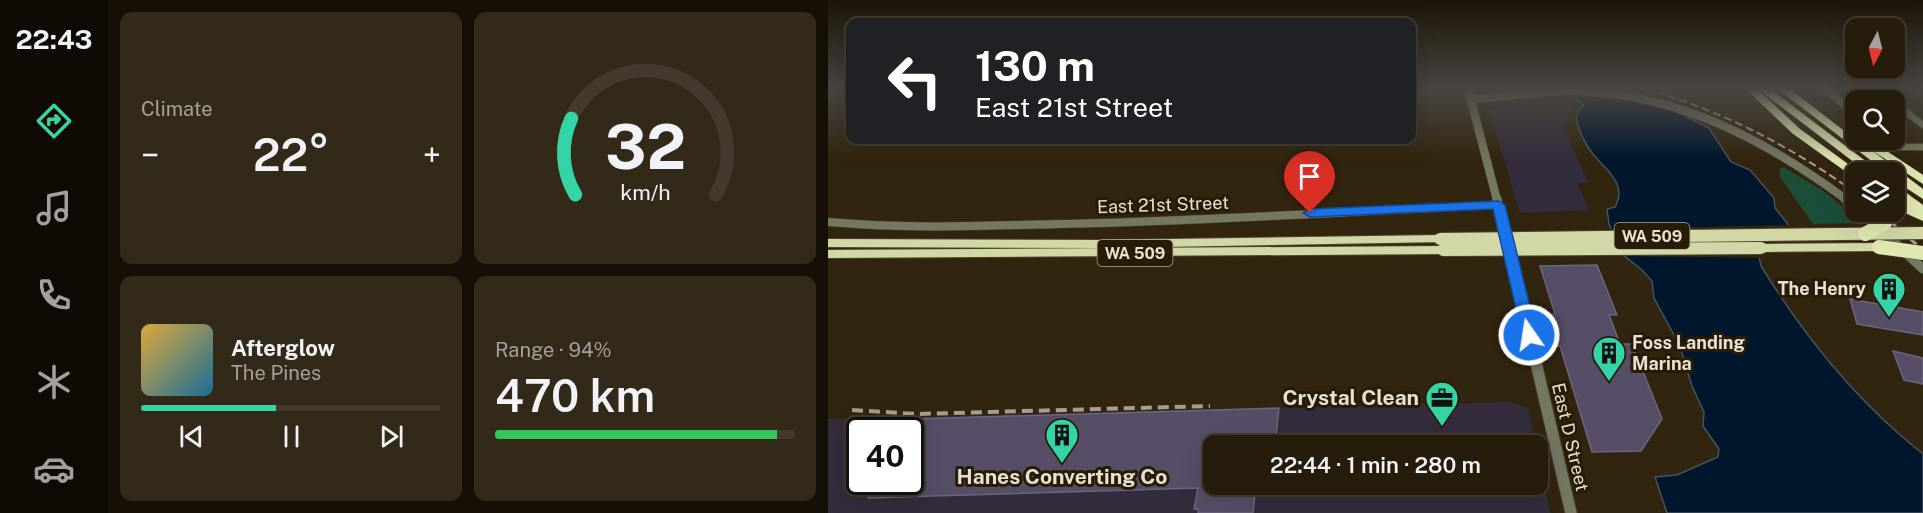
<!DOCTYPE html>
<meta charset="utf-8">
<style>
body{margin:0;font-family:"Public Sans",sans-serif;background:#322919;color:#f1f3f6;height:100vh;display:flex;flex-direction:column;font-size:22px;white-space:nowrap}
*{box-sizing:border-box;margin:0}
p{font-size:20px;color:#a4a19d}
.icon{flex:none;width:33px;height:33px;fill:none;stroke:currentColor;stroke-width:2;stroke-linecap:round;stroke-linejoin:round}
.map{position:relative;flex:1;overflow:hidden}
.side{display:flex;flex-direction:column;gap:12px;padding:12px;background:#150f06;width:720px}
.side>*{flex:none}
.banner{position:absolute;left:18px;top:18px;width:570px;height:126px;border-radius:12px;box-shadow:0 6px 24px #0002,0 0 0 2px #423a2c;background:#202124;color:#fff;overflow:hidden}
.needle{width:39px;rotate:187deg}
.controls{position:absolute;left:1017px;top:18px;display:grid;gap:12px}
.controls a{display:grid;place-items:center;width:60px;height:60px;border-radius:12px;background:#261c0b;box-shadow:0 6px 24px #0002,0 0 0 2px #423a2c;font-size:30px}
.speed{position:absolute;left:18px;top:417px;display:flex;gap:12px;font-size:30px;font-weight:700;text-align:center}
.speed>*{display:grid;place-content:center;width:78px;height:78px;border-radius:50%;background:#261c0b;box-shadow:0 6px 24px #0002,0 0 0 2px #423a2c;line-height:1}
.speed .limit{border:3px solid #111;border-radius:9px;background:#fff;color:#111}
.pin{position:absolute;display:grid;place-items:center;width:51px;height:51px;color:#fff;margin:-62px -26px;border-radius:50% 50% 50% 0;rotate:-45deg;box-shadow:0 0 6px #0007}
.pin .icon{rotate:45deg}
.me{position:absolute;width:66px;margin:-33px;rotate:347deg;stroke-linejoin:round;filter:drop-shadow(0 0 4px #0008)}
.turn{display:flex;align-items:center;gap:21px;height:126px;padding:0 30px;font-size:27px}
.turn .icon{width:78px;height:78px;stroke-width:2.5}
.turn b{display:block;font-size:42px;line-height:51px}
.big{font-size:45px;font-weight:600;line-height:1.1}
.side .tile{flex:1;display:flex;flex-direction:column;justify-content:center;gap:9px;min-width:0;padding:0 21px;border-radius:12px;background:#322919}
.side .dial{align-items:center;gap:0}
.dial svg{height:156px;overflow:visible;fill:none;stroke:#423a2c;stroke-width:7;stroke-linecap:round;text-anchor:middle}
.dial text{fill:#f1f3f6;stroke:none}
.song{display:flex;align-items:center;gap:18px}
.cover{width:72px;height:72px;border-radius:9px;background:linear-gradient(135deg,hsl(40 70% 55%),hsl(200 70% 35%))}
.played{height:6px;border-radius:3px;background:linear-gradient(90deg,#35d4a7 45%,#423a2c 45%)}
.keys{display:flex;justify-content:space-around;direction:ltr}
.heat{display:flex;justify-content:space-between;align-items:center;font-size:33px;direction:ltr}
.charge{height:9px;border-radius:4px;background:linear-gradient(90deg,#34c759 94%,#423a2c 0)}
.side .tiles{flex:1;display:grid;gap:12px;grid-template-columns:repeat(2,1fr)}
.trip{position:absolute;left:375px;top:435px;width:345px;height:60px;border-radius:12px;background:#261c0b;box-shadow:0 6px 24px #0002,0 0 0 2px #423a2c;font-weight:600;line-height:60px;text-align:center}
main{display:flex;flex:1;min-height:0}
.tabs{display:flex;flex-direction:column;width:108px;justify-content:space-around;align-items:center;background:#0f0b04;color:#a4a19d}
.tabs .icon{width:42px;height:42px}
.tabs .active{color:#35d4a7}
.tabs b{font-size:27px;color:#f1f3f6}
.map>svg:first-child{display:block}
.industrial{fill:#322c3c;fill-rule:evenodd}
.green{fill:#1a4e37}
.water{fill:#00162d;stroke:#46535e;stroke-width:1.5}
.pier{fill:#32250f}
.building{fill:#564d66;stroke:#6d647d;stroke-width:1.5}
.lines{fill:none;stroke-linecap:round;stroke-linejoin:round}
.minor-far1-casing{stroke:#4f432e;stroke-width:8}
.minor-casing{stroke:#4f432e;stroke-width:9}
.tertiary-far2-casing{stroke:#4f432e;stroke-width:9}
.tertiary-far1-casing{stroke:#4f432e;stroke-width:10}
.tertiary-casing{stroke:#4f432e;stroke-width:13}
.trunk-casing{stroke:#4f432e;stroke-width:2}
.motorway-casing{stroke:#4f432e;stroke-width:1}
.minor-far1{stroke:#747762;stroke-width:6}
.minor{stroke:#747762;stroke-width:8}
.tertiary-far2{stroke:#747762;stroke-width:8}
.tertiary-far1{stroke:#747762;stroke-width:9}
.tertiary{stroke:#747762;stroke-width:11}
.trunk{fill:#d1d8a6;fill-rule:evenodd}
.motorway{fill:#e0e8b1;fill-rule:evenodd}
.rail-far2{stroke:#a89e8e;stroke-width:2;stroke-dasharray:8 4;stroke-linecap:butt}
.rail-far1{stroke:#a89e8e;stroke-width:3;stroke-dasharray:9 4.5;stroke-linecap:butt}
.rail{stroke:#a89e8e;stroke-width:4;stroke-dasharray:11 6;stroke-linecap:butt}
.trunk-bridge-casing{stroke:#4f432e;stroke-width:14;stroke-linecap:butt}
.motorway-bridge-casing{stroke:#4f432e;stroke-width:15;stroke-linecap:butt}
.trunk-bridge{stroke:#d1d8a6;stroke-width:12}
.motorway-bridge{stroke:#e0e8b1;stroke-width:14}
.route{fill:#1a73e8;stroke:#114b97;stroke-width:1.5}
.labels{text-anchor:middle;stroke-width:6;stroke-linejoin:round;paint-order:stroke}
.shield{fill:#281c06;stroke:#aea595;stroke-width:1.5}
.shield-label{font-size:16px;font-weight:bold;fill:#e8e0d2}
.street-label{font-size:18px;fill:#e8e0d2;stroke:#281c06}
.poi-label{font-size:18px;font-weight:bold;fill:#e8e0d2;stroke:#281c06;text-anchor:end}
.near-poi-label{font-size:21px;font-weight:bold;fill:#e8e0d2;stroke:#281c06;text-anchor:end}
</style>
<main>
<nav class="tabs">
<b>22:43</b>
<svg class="icon active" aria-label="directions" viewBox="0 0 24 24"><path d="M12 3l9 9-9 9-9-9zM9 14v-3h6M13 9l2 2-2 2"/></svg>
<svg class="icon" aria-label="music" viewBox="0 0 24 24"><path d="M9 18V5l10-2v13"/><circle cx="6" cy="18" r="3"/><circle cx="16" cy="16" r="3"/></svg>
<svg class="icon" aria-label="phone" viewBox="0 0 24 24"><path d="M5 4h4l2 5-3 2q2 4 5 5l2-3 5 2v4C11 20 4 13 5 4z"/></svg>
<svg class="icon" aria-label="climate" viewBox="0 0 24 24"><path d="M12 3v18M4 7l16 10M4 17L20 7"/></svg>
<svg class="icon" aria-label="car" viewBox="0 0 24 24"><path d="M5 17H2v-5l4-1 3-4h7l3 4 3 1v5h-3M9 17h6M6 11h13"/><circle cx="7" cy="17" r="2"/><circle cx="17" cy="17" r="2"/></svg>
</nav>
<section class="side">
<div class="tiles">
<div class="tile"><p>Climate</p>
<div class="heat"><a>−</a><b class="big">22°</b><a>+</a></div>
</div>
<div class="tile dial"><svg viewBox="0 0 100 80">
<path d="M14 69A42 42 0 1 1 86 69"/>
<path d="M14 69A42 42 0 0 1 12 30" stroke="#35d4a7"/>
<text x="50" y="56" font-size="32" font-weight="700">32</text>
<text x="50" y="72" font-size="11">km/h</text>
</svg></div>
<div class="tile">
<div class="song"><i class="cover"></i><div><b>Afterglow</b><p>The Pines</p></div></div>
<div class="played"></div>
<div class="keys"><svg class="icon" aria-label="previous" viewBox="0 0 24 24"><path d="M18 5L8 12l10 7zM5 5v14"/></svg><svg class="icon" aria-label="pause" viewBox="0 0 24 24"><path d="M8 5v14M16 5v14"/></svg><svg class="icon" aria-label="next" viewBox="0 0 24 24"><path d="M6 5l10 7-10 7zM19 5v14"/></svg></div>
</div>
<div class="tile"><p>Range · 94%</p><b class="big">470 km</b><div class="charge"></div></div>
</div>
</section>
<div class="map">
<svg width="1095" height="513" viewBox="0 0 1095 513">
<rect width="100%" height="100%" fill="#32250f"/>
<path class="industrial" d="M706,102L746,104L738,123H734L760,182L749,183L761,210L692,213L661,110Z
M681,402L700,408L708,445L386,446V484H710V454L722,513H0V419ZM32,430H82V482H32Z"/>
<path class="green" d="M955,167L994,190L1035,223L985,224L952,177V169Z"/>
<path class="water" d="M746,95L794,98L845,110L881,128L903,162L922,170L946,198L947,208L962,227L931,257L933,266C976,336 1030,403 1095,454V513H839L827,477L849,475L890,457L891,449L875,426L876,412L864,386L852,346L826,298L824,281L814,270L794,254L781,224L779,209L787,207C800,184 778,170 765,154C757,144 751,131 748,119L751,110L756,106L753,102L746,99Z"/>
<path class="pier" d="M964,225L959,240L943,246L934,258L792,256L780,229Z"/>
<path class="building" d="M769,265L789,315H781L792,344H804L834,419L813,451L764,452L732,346H729L720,315L727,314L712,266Z
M1022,299L1095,312V335L1029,324Z
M1065,351L1095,358V384L1076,380Z
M451,408L447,446H386V484H428L425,513H370V509H366L370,488L40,498L50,482H82V430H79L86,419Z"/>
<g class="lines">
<defs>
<path id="minor-far1" d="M1050,89L1064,100
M1066,102L1095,125
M1065,147H1095"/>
<path id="minor" d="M0,222C77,229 154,226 231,224C378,221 524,211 671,205"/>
<path id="tertiary-far2" d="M640,89L669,200
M998,89L1028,115
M642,99C679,97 715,90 752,91C853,95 939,141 1019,200
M1056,140L1065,147"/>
<path id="tertiary-far1" d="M669,199L703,339
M1017,199L1028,207
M1034,212L1095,269"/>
<path id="tertiary" d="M702,337L743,513"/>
<path id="trunk" d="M612,235L616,236L618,239L616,242L275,248L0,247V239L275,240Z
M1051,243L1057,247L1051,251L933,252L927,248L933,244Z
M615,246L621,250L615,254L0,258V250Z"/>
<path id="motorway" d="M918,89H929L972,129L1031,172H1028V179L964,133Z
M930,89H942L1052,172H1039Z
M950,89H962L1028,140L1032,142L1033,140H1042L1095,175V184L1042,149L1095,189V199L1066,180V172H1058Z
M1066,184L1095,205V221L1066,208V199L1079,205L1066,194Z"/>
</defs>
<use href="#minor-far1" class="minor-far1-casing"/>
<use href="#minor" class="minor-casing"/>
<use href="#tertiary-far2" class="tertiary-far2-casing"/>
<use href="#tertiary-far1" class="tertiary-far1-casing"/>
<use href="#tertiary" class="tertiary-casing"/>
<use href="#trunk" class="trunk-casing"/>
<use href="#motorway" class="motorway-casing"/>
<use href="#minor-far1" class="minor-far1"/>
<use href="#minor" class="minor"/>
<use href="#tertiary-far2" class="tertiary-far2"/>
<use href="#tertiary-far1" class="tertiary-far1"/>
<use href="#tertiary" class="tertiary"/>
<use href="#trunk" class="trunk"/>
<use href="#motorway" class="motorway"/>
<path class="rail-far2" d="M817,89C895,111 962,146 1028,193"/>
<path class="rail-far1" d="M1051,212L1095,250"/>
<path class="rail" d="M24,410L88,414L382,406"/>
<defs>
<path id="trunk-bridge" d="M612,239L1095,233
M615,250L933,248"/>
<path id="motorway-bridge" d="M1037,234L1057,223L1060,212
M1051,247L1095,253"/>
</defs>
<use href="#trunk-bridge" class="trunk-bridge-casing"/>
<use href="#motorway-bridge" class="motorway-bridge-casing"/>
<use href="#trunk-bridge" class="trunk-bridge"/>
<use href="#motorway-bridge" class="motorway-bridge"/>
</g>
<linearGradient id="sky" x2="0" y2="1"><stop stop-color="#1c1408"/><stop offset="0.55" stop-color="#494642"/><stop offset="1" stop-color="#494642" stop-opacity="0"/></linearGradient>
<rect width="1095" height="161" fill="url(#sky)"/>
<path class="route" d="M671,201L677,205L709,335L707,340H696L694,335L665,209L482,217L475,213L482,209Z"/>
<defs>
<symbol id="building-pin" viewBox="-11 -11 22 30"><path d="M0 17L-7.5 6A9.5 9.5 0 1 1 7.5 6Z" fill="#35d4a7" stroke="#281c06"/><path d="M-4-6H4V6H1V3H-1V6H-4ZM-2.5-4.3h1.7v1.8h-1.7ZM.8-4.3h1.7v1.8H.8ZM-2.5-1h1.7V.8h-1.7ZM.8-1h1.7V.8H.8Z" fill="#111"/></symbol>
<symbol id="office-pin" viewBox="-11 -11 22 30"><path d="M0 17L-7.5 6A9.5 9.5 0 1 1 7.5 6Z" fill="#35d4a7" stroke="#281c06"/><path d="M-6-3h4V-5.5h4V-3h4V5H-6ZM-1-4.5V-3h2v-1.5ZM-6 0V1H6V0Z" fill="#111"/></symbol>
</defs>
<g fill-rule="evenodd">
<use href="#building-pin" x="1042" y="270" width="38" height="52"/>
<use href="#building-pin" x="762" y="334" width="38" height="52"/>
<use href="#office-pin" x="595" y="379" width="38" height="52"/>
<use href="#building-pin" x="215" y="416" width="38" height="52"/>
</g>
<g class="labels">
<g class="shield">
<rect x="786.5" y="223" width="75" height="26" rx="4.5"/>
<rect x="269.5" y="240" width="75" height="26" rx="4.5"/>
</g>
<g class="shield-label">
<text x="824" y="242">WA 509</text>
<text x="307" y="259">WA 509</text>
</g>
<g class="street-label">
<text transform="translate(335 205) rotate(-2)" y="6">East 21st Street</text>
<text transform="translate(742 437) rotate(77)" y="6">East D Street</text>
</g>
<g class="poi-label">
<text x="1038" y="295">The Henry</text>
<text x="804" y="349" text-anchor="start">Foss Landing<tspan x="804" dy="21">Marina</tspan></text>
</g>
<g class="near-poi-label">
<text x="591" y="405">Crystal Clean</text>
<text x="234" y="484" text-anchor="middle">Hanes Converting Co</text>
</g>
</g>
</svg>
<div class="controls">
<a><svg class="needle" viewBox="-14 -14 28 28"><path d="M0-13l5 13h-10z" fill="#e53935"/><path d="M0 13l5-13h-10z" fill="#a4a19d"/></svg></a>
<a><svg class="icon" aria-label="search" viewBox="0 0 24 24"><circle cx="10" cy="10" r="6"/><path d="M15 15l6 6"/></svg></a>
<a><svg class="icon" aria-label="layers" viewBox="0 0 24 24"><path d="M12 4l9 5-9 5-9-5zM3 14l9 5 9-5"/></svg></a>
</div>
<div class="speed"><div class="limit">40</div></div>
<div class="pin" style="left:482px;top:213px;background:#d93025"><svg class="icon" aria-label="arrive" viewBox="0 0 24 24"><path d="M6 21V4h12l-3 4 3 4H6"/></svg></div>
<svg class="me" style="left:701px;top:335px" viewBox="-20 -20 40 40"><circle r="17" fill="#1a73e8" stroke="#fff" stroke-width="3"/><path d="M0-11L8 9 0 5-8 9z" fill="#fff"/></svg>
<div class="trip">22:44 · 1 min · 280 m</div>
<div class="banner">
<div class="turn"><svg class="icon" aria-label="left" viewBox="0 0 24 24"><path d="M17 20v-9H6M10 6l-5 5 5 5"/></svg><div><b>130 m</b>East 21st Street</div></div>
</div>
</div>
</main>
